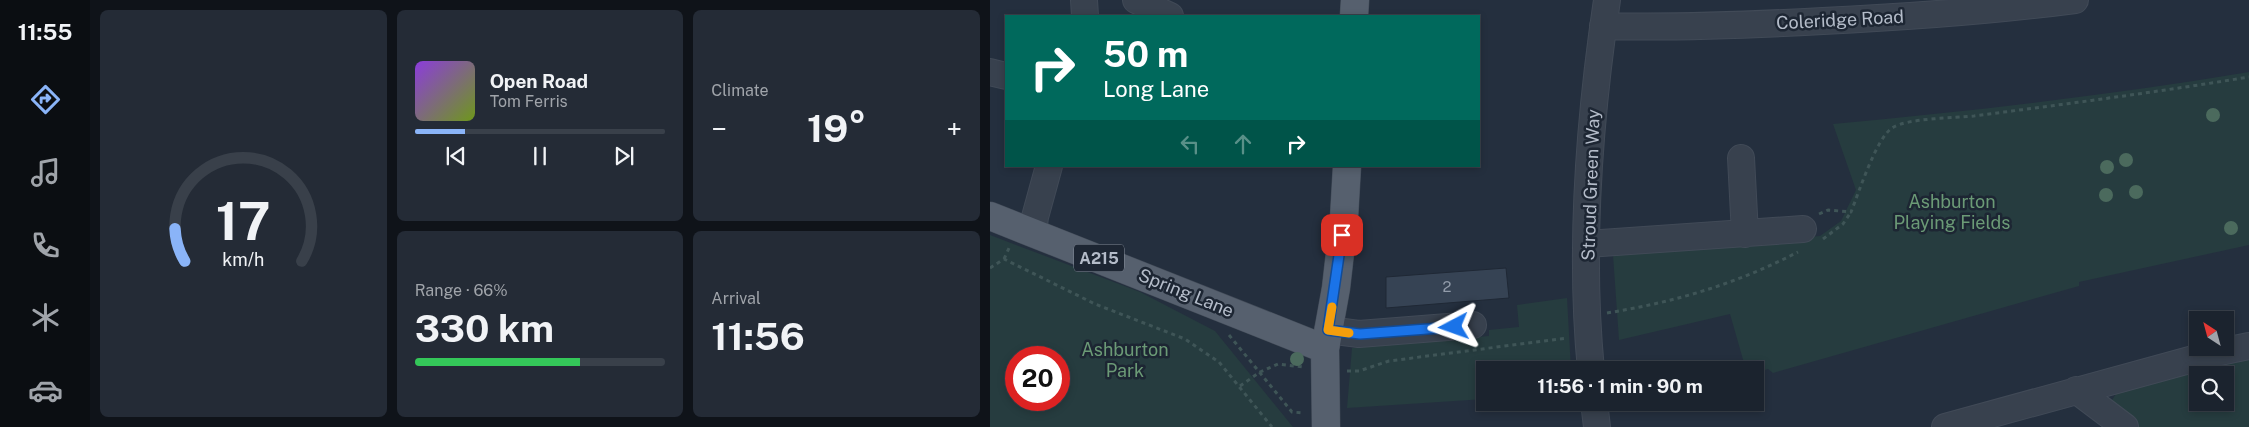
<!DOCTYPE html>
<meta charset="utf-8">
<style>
body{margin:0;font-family:"Public Sans",sans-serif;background:#242b36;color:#f1f3f6;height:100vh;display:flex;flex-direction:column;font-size:19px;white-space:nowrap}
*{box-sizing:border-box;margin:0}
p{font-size:16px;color:#a0a4aa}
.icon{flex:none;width:28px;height:28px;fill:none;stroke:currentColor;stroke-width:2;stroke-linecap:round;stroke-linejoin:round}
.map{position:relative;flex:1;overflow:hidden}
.sheet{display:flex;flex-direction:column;gap:10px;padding:10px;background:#0f1319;width:900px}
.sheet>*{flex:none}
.banner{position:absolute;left:15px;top:15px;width:475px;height:152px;border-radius:0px;box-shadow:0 2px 8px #0003,0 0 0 1px #39404a;background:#00695c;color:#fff;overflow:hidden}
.needle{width:32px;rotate:324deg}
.buttons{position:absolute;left:1199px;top:311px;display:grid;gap:10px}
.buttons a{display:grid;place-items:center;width:45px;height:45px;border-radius:0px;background:#1b232e;box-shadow:0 2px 8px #0003,0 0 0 1px #39404a;font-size:25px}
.speed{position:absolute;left:15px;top:346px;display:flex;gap:10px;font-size:25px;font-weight:700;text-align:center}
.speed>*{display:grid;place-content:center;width:65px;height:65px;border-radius:50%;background:#1b232e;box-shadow:0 2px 8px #0003,0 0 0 1px #39404a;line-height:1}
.speed .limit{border:8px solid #d22;background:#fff;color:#111}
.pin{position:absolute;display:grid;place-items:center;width:42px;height:42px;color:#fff;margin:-21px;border-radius:10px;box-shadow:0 2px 8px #0006}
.me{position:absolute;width:55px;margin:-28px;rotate:266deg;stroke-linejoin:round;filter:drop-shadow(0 0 4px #0008)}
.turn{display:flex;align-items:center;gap:18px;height:105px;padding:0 15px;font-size:22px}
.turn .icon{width:65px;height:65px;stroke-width:2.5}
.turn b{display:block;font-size:35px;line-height:42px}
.lanes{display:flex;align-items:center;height:48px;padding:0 15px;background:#0003;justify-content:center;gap:25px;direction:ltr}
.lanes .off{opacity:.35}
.big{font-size:38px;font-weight:700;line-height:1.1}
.sheet .tile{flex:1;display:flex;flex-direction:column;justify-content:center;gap:8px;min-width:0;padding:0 18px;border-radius:8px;background:#242b36}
.sheet .dial{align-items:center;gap:0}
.dial svg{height:130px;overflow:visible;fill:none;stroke:#39404a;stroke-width:7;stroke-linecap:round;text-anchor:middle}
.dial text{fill:#f1f3f6;stroke:none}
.song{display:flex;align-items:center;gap:15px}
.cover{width:60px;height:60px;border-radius:8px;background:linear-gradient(135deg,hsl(270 70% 55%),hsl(80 70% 35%))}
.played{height:5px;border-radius:2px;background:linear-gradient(90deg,#8ab4f8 20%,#39404a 20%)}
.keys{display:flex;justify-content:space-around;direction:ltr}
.heat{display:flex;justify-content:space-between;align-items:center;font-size:28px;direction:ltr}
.charge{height:8px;border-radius:4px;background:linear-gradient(90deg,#34c759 66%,#39404a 0)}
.sheet .tiles{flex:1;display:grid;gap:10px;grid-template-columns:repeat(3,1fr)}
.tile:first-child{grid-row:span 2}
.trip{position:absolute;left:486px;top:361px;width:288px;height:50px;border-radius:0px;background:#1b232e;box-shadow:0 2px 8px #0003,0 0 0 1px #39404a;font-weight:700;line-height:50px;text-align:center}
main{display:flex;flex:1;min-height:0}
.dock{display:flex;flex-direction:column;width:90px;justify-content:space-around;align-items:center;background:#0b0e12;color:#a0a4aa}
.dock .icon{width:35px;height:35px}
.dock .active{color:#8ab4f8}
.dock b{font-size:22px;color:#f1f3f6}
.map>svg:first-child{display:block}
.green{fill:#263c3f;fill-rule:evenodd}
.building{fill:#364354;stroke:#1f2835}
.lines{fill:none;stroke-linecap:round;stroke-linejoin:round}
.minor-casing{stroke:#414a57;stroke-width:28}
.major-casing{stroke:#414a57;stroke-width:29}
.path{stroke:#3f5557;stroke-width:3;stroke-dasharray:4 4;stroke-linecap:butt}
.minor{stroke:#38414e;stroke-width:26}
.major{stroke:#56606e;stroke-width:28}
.tree{fill:#4b6a5d}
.route-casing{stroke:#114b97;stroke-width:12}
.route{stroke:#1a73e8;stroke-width:9}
.slow{stroke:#f59e0b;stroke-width:9}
.labels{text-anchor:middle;stroke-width:5;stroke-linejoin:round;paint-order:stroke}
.number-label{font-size:15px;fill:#929caa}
.shield{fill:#1d2633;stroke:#878f9c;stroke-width:1}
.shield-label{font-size:16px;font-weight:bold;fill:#b4bcc9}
.street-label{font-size:18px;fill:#b4bcc9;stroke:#1d2633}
.park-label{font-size:18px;fill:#6b9a76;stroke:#1d2633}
</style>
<main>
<nav class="dock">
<b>11:55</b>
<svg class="icon active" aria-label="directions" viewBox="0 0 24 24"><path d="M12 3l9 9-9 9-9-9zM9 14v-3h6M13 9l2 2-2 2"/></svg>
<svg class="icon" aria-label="music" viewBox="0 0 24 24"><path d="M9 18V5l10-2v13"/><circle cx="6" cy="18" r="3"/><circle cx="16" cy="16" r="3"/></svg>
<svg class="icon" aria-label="phone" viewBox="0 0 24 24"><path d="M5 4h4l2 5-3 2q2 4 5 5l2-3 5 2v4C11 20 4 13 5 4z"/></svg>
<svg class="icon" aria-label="climate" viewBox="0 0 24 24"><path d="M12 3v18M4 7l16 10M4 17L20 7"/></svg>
<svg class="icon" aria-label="car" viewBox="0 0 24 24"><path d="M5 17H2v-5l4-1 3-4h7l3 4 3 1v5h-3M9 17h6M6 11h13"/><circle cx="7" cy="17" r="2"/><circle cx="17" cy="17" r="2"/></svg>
</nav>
<section class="sheet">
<div class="tiles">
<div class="tile dial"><svg viewBox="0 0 100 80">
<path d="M14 69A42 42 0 1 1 86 69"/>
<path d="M14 69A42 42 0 0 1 8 49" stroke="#8ab4f8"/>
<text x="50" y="56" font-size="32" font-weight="700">17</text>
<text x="50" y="72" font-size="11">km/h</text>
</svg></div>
<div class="tile">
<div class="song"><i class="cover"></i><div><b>Open Road</b><p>Tom Ferris</p></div></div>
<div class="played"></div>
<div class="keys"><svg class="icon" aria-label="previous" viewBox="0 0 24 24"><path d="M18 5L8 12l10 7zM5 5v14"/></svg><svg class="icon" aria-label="pause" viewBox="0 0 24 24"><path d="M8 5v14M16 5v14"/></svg><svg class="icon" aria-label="next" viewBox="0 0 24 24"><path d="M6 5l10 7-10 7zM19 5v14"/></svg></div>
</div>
<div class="tile"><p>Climate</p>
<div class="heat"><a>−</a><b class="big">19°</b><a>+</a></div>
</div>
<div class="tile"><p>Range · 66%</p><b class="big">330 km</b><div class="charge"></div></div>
<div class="tile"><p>Arrival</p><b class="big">11:56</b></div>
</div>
</section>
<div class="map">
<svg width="1259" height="427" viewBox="0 0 1259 427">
<rect width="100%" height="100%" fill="#242f3e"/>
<path class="green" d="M1259,72V245L1089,282V286L783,373L778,369L765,373V370H756L740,314L629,340L623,255L830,236L851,221L866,190L843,124C982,111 1121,95 1259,72Z
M0,235L150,292L225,331L303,427H0ZM26,358H69V400H26Z
M577,298L581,370H495V399L357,408L362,348L499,336V330L529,327L527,305Z
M1259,354V427H1149L1128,413L1122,400L1130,388ZM1208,375H1235V402H1208Z"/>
<path class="building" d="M516,268L519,298L396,308V277Z"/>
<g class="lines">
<defs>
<path id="minor" d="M94,0L95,16
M146,0L180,16
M613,26C687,28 759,25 833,21C917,17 1001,11 1085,0
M0,72L16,76
M751,158L755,234
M43,233L45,217L59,166
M597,244L813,229
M338,330L369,334L483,325
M601,370C589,247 599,121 617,0
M1086,390L1135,427
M604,402L607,427
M955,427L1225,353L1259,346"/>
<path id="major" d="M364,16L365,0
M0,216L335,349
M336,427L335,349L346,288L354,218L357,166"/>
</defs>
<use href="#minor" class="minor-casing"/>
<use href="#major" class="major-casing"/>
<path class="path" d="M829,214L838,210L861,212C869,192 886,139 902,128C917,118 965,118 984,116C1076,104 1168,92 1259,77
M833,239L853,224L861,212
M14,259L20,246
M0,268L14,259L105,304L195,339L229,362L282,427
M617,313C685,302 746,284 808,252
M239,335L302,412L314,413
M357,371H369L399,361L577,338
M250,386L270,372L288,364L313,367"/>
<use href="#minor" class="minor"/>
<use href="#major" class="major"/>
</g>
<g class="tree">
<circle cx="1223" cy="115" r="7"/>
<circle cx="1136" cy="160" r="7"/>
<circle cx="1117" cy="167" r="7"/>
<circle cx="1146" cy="192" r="7"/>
<circle cx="1116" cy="195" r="7"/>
<circle cx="1241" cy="228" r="7"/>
<circle cx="307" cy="359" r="7"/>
</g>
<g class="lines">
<defs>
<path id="route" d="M352,235L338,330L370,334L464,327"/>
</defs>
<use href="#route" class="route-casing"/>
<use href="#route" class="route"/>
<path class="slow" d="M342,307L338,330L359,333"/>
</g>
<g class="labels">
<g class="number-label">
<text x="457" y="292">2</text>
</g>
<rect class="shield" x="84" y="244.5" width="50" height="27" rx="4"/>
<g class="shield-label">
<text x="109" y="264">A215</text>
</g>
<g class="street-label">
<text transform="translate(850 20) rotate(-3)" y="6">Coleridge Road</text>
<text transform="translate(601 185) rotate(-88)" y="6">Stroud Green Way</text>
<text transform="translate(196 293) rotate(22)" y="6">Spring Lane</text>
</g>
<g class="park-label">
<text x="962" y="208">Ashburton<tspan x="962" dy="21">Playing Fields</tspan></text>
<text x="135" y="356">Ashburton<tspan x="135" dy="21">Park</tspan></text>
</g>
</g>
</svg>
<div class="buttons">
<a><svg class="needle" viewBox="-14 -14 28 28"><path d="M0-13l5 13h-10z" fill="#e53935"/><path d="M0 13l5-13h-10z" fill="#a0a4aa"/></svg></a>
<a><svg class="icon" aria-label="search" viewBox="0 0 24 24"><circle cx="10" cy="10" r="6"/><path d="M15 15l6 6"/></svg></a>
</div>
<div class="speed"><div class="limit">20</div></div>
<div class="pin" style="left:352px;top:235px;background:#d93025"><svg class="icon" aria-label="arrive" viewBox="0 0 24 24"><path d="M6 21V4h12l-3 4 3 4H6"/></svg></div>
<svg class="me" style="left:464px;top:327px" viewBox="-20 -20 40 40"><path d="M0-17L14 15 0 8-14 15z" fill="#1a73e8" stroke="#fff" stroke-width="4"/></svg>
<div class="trip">11:56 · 1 min · 90 m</div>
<div class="banner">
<div class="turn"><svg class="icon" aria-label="right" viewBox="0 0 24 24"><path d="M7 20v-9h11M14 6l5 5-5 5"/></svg><div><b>50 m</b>Long Lane</div></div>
<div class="lanes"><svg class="icon off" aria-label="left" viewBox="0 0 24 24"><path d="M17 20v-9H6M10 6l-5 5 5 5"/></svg><svg class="icon off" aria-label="ahead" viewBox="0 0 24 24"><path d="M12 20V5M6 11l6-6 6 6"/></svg><svg class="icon" aria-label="right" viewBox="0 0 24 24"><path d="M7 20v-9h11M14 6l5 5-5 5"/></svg></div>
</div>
</div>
</main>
